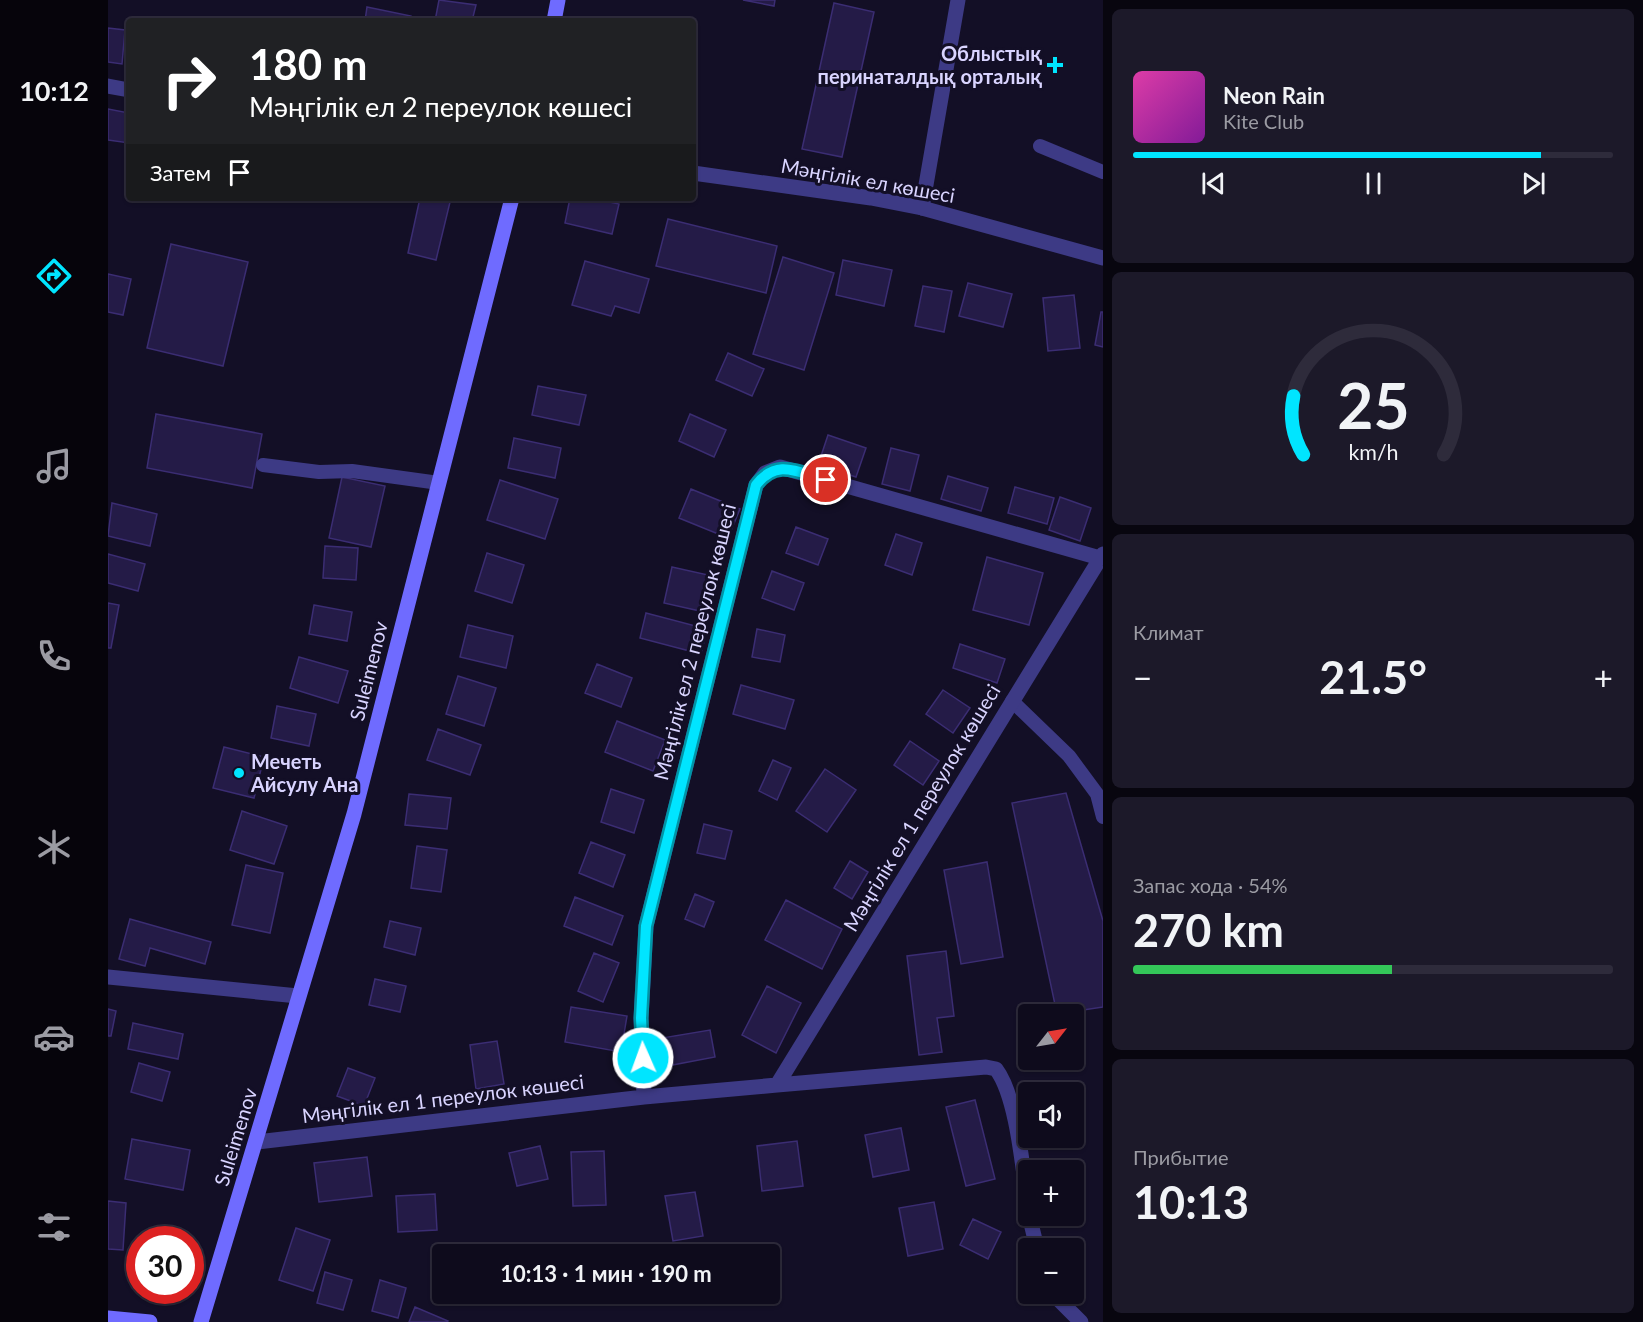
<!DOCTYPE html>
<html lang="ru">
<meta charset="utf-8">
<style>
body{margin:0;font-family:Lato,sans-serif;background:#1c1929;color:#f1f3f6;height:100vh;display:flex;flex-direction:column;font-size:22px;white-space:nowrap}
*{box-sizing:border-box;margin:0}
p{font-size:20px;color:#9b9ba3}
.icon{flex:none;width:33px;height:33px;fill:none;stroke:currentColor;stroke-width:2;stroke-linecap:round;stroke-linejoin:round}
.map{position:relative;flex:1;overflow:hidden}
.drawer{display:flex;flex-direction:column;gap:9px;padding:9px;background:#08060f;width:540px}
.drawer>*{flex:none}
.guide{position:absolute;left:18px;top:18px;width:570px;height:183px;border-radius:6px;box-shadow:0 2px 4px #0004,0 0 0 2px #2e2b3b;background:#202124;color:#fff;overflow:hidden}
.needle{width:39px;rotate:59deg}
.buttons{position:absolute;left:910px;top:1004px;display:grid;gap:12px}
.buttons a{display:grid;place-items:center;width:66px;height:66px;border-radius:6px;background:#0e0b1c;box-shadow:0 2px 4px #0004,0 0 0 2px #2e2b3b;font-size:30px}
.speed{position:absolute;left:18px;top:1226px;display:flex;gap:12px;font-size:30px;font-weight:700;text-align:center}
.speed>*{display:grid;place-content:center;width:78px;height:78px;border-radius:50%;background:#0e0b1c;box-shadow:0 2px 4px #0004,0 0 0 2px #2e2b3b;line-height:1}
.speed .limit{border:9px solid #d22;background:#fff;color:#111}
.pin{position:absolute;display:grid;place-items:center;width:51px;height:51px;color:#fff;margin:-26px;border:3px solid #fff;border-radius:50%;box-shadow:0 2px 6px #0007}
.me{position:absolute;width:66px;margin:-33px;rotate:358deg;stroke-linejoin:round;filter:drop-shadow(0 0 4px #0008)}
.turn{display:flex;align-items:center;gap:21px;height:126px;padding:0 24px;font-size:27px}
.turn .icon{width:78px;height:78px;stroke-width:2.5}
.turn b{display:block;font-size:42px;line-height:51px}
.then{display:flex;align-items:center;height:57px;padding:0 24px;background:#0003;gap:12px;font-size:22px}
.big{font-size:45px;font-weight:700;line-height:1.1}
.drawer .tile{flex:1;display:flex;flex-direction:column;justify-content:center;gap:9px;min-width:0;padding:0 21px;border-radius:9px;background:#1c1929}
.drawer .dial{align-items:center;gap:0}
.dial svg{height:156px;overflow:visible;fill:none;stroke:#2e2b3b;stroke-width:7;stroke-linecap:round;text-anchor:middle}
.dial text{fill:#f1f3f6;stroke:none}
.song{display:flex;align-items:center;gap:18px}
.cover{width:72px;height:72px;border-radius:9px;background:linear-gradient(135deg,hsl(320 70% 55%),hsl(290 70% 35%))}
.played{height:6px;border-radius:3px;background:linear-gradient(90deg,#00e5ff 85%,#2e2b3b 85%)}
.keys{display:flex;justify-content:space-around;direction:ltr}
.heat{display:flex;justify-content:space-between;align-items:center;font-size:33px;direction:ltr}
.charge{height:9px;border-radius:4px;background:linear-gradient(90deg,#34c759 54%,#2e2b3b 0)}
.trip{position:absolute;left:324px;top:1244px;width:348px;height:60px;border-radius:6px;background:#0e0b1c;box-shadow:0 2px 4px #0004,0 0 0 2px #2e2b3b;font-weight:700;line-height:60px;text-align:center}
main{display:flex;flex:1;min-height:0}
.tabs{display:flex;flex-direction:column;width:108px;justify-content:space-around;align-items:center;background:#06040b;color:#9b9ba3}
.tabs .icon{width:42px;height:42px}
.tabs .current{color:#00e5ff}
.tabs b{font-size:27px;color:#f1f3f6}
.map>svg:first-child{display:block}
.building{fill:#241b47;stroke:#3b2d73;stroke-width:1.5}
.lines{fill:none;stroke-linecap:round;stroke-linejoin:round}
.service{stroke:#3d3a85;stroke-width:14}
.minor{stroke:#3d3a85;stroke-width:15}
.tertiary{stroke:#3d3a85;stroke-width:15}
.secondary{stroke:#6f6bff;stroke-width:15}
.route-casing{stroke:#0095a6;stroke-width:15}
.route{stroke:#00e5ff;stroke-width:10}
.poi-dot{fill:#00e5ff;stroke:#130f26;stroke-width:2}
.labels{text-anchor:middle;stroke-width:6;stroke-linejoin:round;paint-order:stroke}
.poi-label{font-size:20px;font-weight:bold;fill:#d9d4ff;stroke:#130f26;text-anchor:end}
.street-label{font-size:20px;fill:#d9d4ff;stroke:#130f26}
</style>
<main>
<nav class="tabs">
<b>10:12</b>
<svg class="icon current" aria-label="directions" viewBox="0 0 24 24"><path d="M12 3l9 9-9 9-9-9zM9 14v-3h6M13 9l2 2-2 2"/></svg>
<svg class="icon" aria-label="music" viewBox="0 0 24 24"><path d="M9 18V5l10-2v13"/><circle cx="6" cy="18" r="3"/><circle cx="16" cy="16" r="3"/></svg>
<svg class="icon" aria-label="phone" viewBox="0 0 24 24"><path d="M5 4h4l2 5-3 2q2 4 5 5l2-3 5 2v4C11 20 4 13 5 4z"/></svg>
<svg class="icon" aria-label="climate" viewBox="0 0 24 24"><path d="M12 3v18M4 7l16 10M4 17L20 7"/></svg>
<svg class="icon" aria-label="car" viewBox="0 0 24 24"><path d="M5 17H2v-5l4-1 3-4h7l3 4 3 1v5h-3M9 17h6M6 11h13"/><circle cx="7" cy="17" r="2"/><circle cx="17" cy="17" r="2"/></svg>
<svg class="icon" aria-label="filters" viewBox="0 0 24 24"><path d="M4 7h16M4 17h16"/><circle cx="9" cy="7" r="2"/><circle cx="15" cy="17" r="2"/></svg>
</nav>
<div class="map">
<svg width="995" height="1322" viewBox="0 0 995 1322">
<rect width="100%" height="100%" fill="#130f26"/>
<path class="building" d="M331,0L368,5L364,21H327Z
M635,0H667L666,6Z
M726,3L766,12L734,157L694,149Z
M259,7L303,16L302,21H257Z
M0,28L17,30L14,64L0,62Z
M0,109L21,113V143L0,140Z
M312,198H343L328,260L300,253Z
M462,198H482L511,204L504,234L457,223Z
M560,219L669,246L658,293L548,266Z
M63,244L140,262L115,366L39,348Z
M675,257L726,273L696,370L645,354Z
M735,260L784,270L776,306L728,295Z
M477,261L541,279L531,313L507,306L503,316L464,305Z
M0,274L23,279L15,315L0,312Z
M860,283L904,294L895,327L851,316Z
M815,286L844,291L836,332L807,326Z
M966,295L972,348L940,351L935,298Z
M993,312H995V347L987,345Z
M620,353L656,369L644,396L608,380Z
M430,386L478,395L471,425L424,415Z
M48,414L154,434L144,488L39,468Z
M582,414L618,430L606,457L571,441Z
M720,435L758,448L748,477L710,465Z
M406,438L453,448L447,478L400,468Z
M783,448L811,455L802,491L774,484Z
M840,476L880,488L873,511L833,499Z
M234,477L277,486L263,547L221,538Z
M392,480L450,499L437,539L379,520Z
M907,487L946,498L939,524L900,513Z
M583,489L632,509L620,538L571,518Z
M952,497L983,508L972,541L941,530Z
M4,503L49,514L42,546L0,536Z
M688,527L720,539L710,565L678,553Z
M788,534L814,543L804,575L777,565Z
M217,546L250,548L248,580L215,578Z
M379,553L416,565L404,603L367,591Z
M0,554L37,564L30,591L0,583Z
M879,557L935,573L921,625L865,610Z
M564,567L600,575L592,611L556,603Z
M664,571L696,583L686,610L654,598Z
M0,603L11,605L3,648H0Z
M206,605L244,612L239,641L201,634Z
M538,613L599,629L593,654L532,638Z
M360,625L405,636L398,668L352,657Z
M649,629L677,635L672,662L644,657Z
M852,644L897,659L889,683L845,668Z
M191,657L240,671L230,703L182,688Z
M489,664L524,678L513,707L477,693Z
M350,676L388,688L376,726L338,714Z
M633,685L686,700L677,729L625,714Z
M835,690L862,708L845,733L818,714Z
M169,706L208,714L201,746L163,738Z
M509,721L557,740L545,771L497,752Z
M330,729L373,745L362,775L319,760Z
M802,741L831,761L815,785L786,765Z
M116,747L156,757L146,798L105,788Z
M665,760L683,768L669,800L651,791Z
M717,769L748,790L719,832L688,811Z
M503,789L536,800L526,833L493,822Z
M958,793L995,921V1007L949,1014L904,803Z
M301,794L343,798L339,829L297,825Z
M134,811L179,826L166,864L122,850Z
M596,824L624,831L617,859L589,853Z
M483,842L517,855L505,887L471,873Z
M309,846L339,850L333,892L303,888Z
M742,861L760,872L744,899L726,888Z
M879,862L895,957L853,964L836,870Z
M138,865L175,873L162,933L124,925Z
M587,894L606,902L596,927L577,919Z
M467,897L515,916L504,945L456,926Z
M678,900L734,929L714,969L657,940Z
M22,919L103,942L97,964L42,948L37,966L11,959Z
M282,921L313,928L307,955L276,947Z
M838,951L846,1016L829,1018L834,1052L811,1055L799,956Z
M486,953L511,963L495,1002L470,991Z
M267,979L298,986L292,1012L261,1005Z
M659,986L693,1003L668,1053L634,1035Z
M463,1007L519,1016L513,1052L457,1042Z
M0,1009L8,1011L3,1036H0Z
M25,1023L75,1034L70,1059L20,1049Z
M602,1030L607,1057L559,1066L554,1038Z
M389,1041L396,1084L368,1089L362,1045Z
M31,1063L62,1072L54,1101L23,1092Z
M240,1068L267,1078L256,1106L229,1096Z
M867,1100L887,1179L858,1186L838,1107Z
M793,1128L801,1170L765,1177L757,1135Z
M24,1139L82,1150L75,1190L17,1179Z
M689,1141L695,1186L654,1191L649,1146Z
M432,1146L440,1179L409,1186L401,1153Z
M496,1151L498,1205L465,1206L463,1152Z
M259,1157L264,1196L211,1202L206,1163Z
M587,1192L595,1236L565,1241L557,1196Z
M327,1194L329,1230L290,1232L288,1196Z
M0,1201L18,1203L15,1250L0,1249Z
M826,1202L835,1249L800,1256L791,1208Z
M865,1219L893,1232L880,1259L852,1245Z
M188,1228L222,1240L205,1291L171,1280Z
M217,1272L244,1280L235,1310L209,1303Z
M272,1280L298,1288L290,1318L264,1311Z
M307,1307L340,1321L339,1322H301Z"/>
<g class="lines">
<path class="service" d="M932,146L995,172
M155,465L211,472L244,471L331,483
M904,701L961,756L989,794L995,817"/>
<path class="minor" d="M0,86L21,90
M814,208L850,0
M0,977L190,996
M669,1085L878,1067L888,1069C910,1098 915,1175 921,1212
M536,1097L533,1019L538,926L648,485L657,473L672,467L992,558
M149,1142L536,1097L669,1085L995,554
M921,1215L929,1248
M944,1293L973,1322"/>
<path class="tertiary" d="M585,173L763,198L814,208L995,258"/>
<path class="secondary" d="M446,21L450,0
M0,1318L42,1322
M93,1322L246,814L404,198"/>
</g>
<g class="lines">
<defs>
<path id="route" d="M535,1058L533,1018L538,926L648,485C669,458 689,472 718,480"/>
</defs>
<use href="#route" class="route-casing"/>
<use href="#route" class="route"/>
</g>
<g class="poi-dot">
<path d="M944 56h6v6h6v6h-6v6h-6v-6h-6v-6h6z"/>
<circle cx="131" cy="773" r="6"/>
</g>
<g class="labels">
<g class="poi-label">
<text x="934" y="61">Облыстық<tspan x="934" dy="23">перинаталдық орталық</tspan></text>
<text x="143" y="769" text-anchor="start">Мечеть<tspan x="143" dy="23">Айсулу Ана</tspan></text>
</g>
<g class="street-label">
<text transform="translate(760 181) rotate(10)" y="7">Мәңгілік ел көшесі</text>
<text transform="translate(587 642) rotate(-76)" y="7">Мәңгілік ел 2 переулок көшесі</text>
<text transform="translate(261 671) rotate(-76)" y="7">Suleimenov</text>
<text transform="translate(814 808) rotate(-59)" y="7">Мәңгілік ел 1 переулок көшесі</text>
<text transform="translate(335 1099) rotate(-7)" y="7">Мәңгілік ел 1 переулок көшесі</text>
<text transform="translate(128 1137) rotate(-73)" y="7">Suleimenov</text>
</g>
</g>
</svg>
<div class="buttons">
<a><svg class="needle" viewBox="-14 -14 28 28"><path d="M0-13l5 13h-10z" fill="#e53935"/><path d="M0 13l5-13h-10z" fill="#9b9ba3"/></svg></a>
<a><svg class="icon" aria-label="sound" viewBox="0 0 24 24"><path d="M4 9h4l5-4v14l-5-4H4zM17 9q2 3 0 6"/></svg></a>
<a>+</a>
<a>−</a>
</div>
<div class="speed"><div class="limit">30</div></div>
<div class="pin" style="left:718px;top:480px;background:#d93025"><svg class="icon" aria-label="arrive" viewBox="0 0 24 24"><path d="M6 21V4h12l-3 4 3 4H6"/></svg></div>
<svg class="me" style="left:535px;top:1058px" viewBox="-20 -20 40 40"><circle r="17" fill="#00e5ff" stroke="#fff" stroke-width="3"/><path d="M0-11L8 9 0 5-8 9z" fill="#fff"/></svg>
<div class="trip">10:13 · 1 мин · 190 m</div>
<div class="guide">
<div class="turn"><svg class="icon" aria-label="right" viewBox="0 0 24 24"><path d="M7 20v-9h11M14 6l5 5-5 5"/></svg><div><b>180 m</b>Мәңгілік ел 2 переулок көшесі</div></div>
<div class="then">Затем<svg class="icon" aria-label="arrive" viewBox="0 0 24 24"><path d="M6 21V4h12l-3 4 3 4H6"/></svg></div>
</div>
</div>
<section class="drawer">
<div class="tile">
<div class="song"><i class="cover"></i><div><b>Neon Rain</b><p>Kite Club</p></div></div>
<div class="played"></div>
<div class="keys"><svg class="icon" aria-label="previous" viewBox="0 0 24 24"><path d="M18 5L8 12l10 7zM5 5v14"/></svg><svg class="icon" aria-label="pause" viewBox="0 0 24 24"><path d="M8 5v14M16 5v14"/></svg><svg class="icon" aria-label="next" viewBox="0 0 24 24"><path d="M6 5l10 7-10 7zM19 5v14"/></svg></div>
</div>
<div class="tile dial"><svg viewBox="0 0 100 80">
<path d="M14 69A42 42 0 1 1 86 69"/>
<path d="M14 69A42 42 0 0 1 9 39" stroke="#00e5ff"/>
<text x="50" y="56" font-size="32" font-weight="700">25</text>
<text x="50" y="72" font-size="11">km/h</text>
</svg></div>
<div class="tile"><p>Климат</p>
<div class="heat"><a>−</a><b class="big">21.5°</b><a>+</a></div>
</div>
<div class="tile"><p>Запас хода · 54%</p><b class="big">270 km</b><div class="charge"></div></div>
<div class="tile"><p>Прибытие</p><b class="big">10:13</b></div>
</section>
</main>
